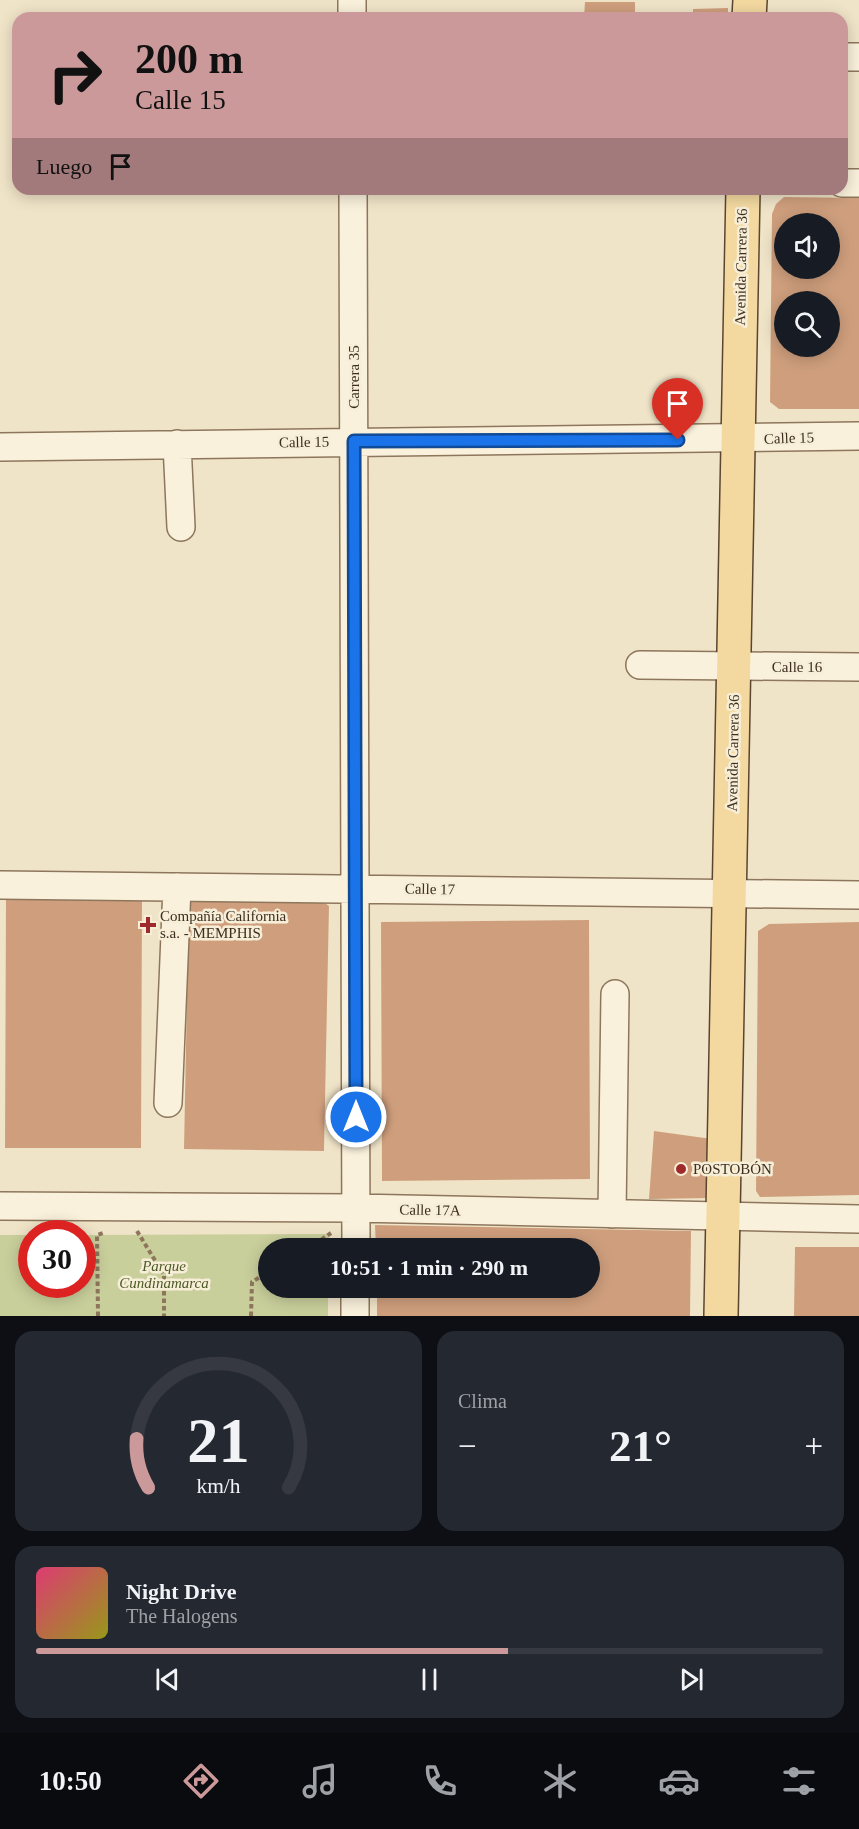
<!DOCTYPE html>
<html lang="es">
<meta charset="utf-8">
<style>
body{margin:0;font-family:Georgia,serif;background:#242831;color:#f1f3f6;height:100vh;display:flex;flex-direction:column;font-size:22px;white-space:nowrap}
*{box-sizing:border-box;margin:0}
p{font-size:20px;color:#9ea1a6}
.icon{flex:none;width:33px;height:33px;fill:none;stroke:currentColor;stroke-width:2;stroke-linecap:round;stroke-linejoin:round}
.map{position:relative;height:1316px;overflow:hidden}
.drawer{display:flex;flex-direction:column;gap:15px;padding:15px;background:#0d0f14;flex:1}
.drawer>*{flex:none}
.top-card{position:absolute;left:12px;top:12px;width:836px;height:183px;border-radius:18px;box-shadow:0 3px 15px #0003;background:#cc999b;color:#111;overflow:hidden}
.fabs{position:absolute;left:774px;top:213px;display:grid;gap:12px}
.fabs a{display:grid;place-items:center;width:66px;height:66px;border-radius:50%;background:#171b24;box-shadow:0 3px 15px #0003;font-size:30px}
.speed{position:absolute;left:18px;top:1220px;display:flex;gap:12px;font-size:30px;font-weight:700;text-align:center}
.speed>*{display:grid;place-content:center;width:78px;height:78px;border-radius:50%;background:#171b24;box-shadow:0 3px 15px #0003;line-height:1}
.speed .limit{border:9px solid #d22;background:#fff;color:#111}
.pin{position:absolute;display:grid;place-items:center;width:51px;height:51px;color:#fff;margin:-62px -26px;border-radius:50% 50% 50% 0;rotate:-45deg;box-shadow:0 0 6px #0007}
.pin .icon{rotate:45deg}
.me{position:absolute;width:66px;margin:-33px;rotate:0deg;stroke-linejoin:round;filter:drop-shadow(0 0 4px #0008)}
.turn{display:flex;align-items:center;gap:21px;height:126px;padding:0 24px;font-size:27px}
.turn .icon{width:78px;height:78px;stroke-width:2.5}
.turn b{display:block;font-size:42px;line-height:51px}
.then{display:flex;align-items:center;height:57px;padding:0 24px;background:#0003;gap:12px;font-size:22px}
.big{font-size:45px;font-weight:800;line-height:1.1}
.drawer .tile{flex:1;display:flex;flex-direction:column;justify-content:center;gap:9px;min-width:0;padding:0 21px;border-radius:18px;background:#242831}
.drawer .dial{align-items:center;gap:0}
.dial svg{height:156px;overflow:visible;fill:none;stroke:#363941;stroke-width:7;stroke-linecap:round;text-anchor:middle}
.dial text{fill:#f1f3f6;stroke:none}
.song{display:flex;align-items:center;gap:18px}
.cover{width:72px;height:72px;border-radius:9px;background:linear-gradient(135deg,hsl(340 70% 55%),hsl(60 70% 35%))}
.played{height:6px;border-radius:3px;background:linear-gradient(90deg,#cc999b 60%,#363941 60%)}
.keys{display:flex;justify-content:space-around;direction:ltr}
.heat{display:flex;justify-content:space-between;align-items:center;font-size:33px;direction:ltr}
.drawer .tiles{flex:1;display:grid;gap:15px;grid-template-columns:1fr 1fr}
.tile:last-child{grid-column:span 2}
.trip{position:absolute;left:258px;top:1238px;width:342px;height:60px;border-radius:30px;background:#171b24;box-shadow:0 3px 15px #0003;font-weight:800;line-height:60px;text-align:center}
.menu{display:flex;height:96px;justify-content:space-around;align-items:center;background:#090b0e;color:#9ea1a6}
.menu .icon{width:42px;height:42px}
.menu .active{color:#cc999b}
.menu b{font-size:27px;color:#f1f3f6}
.map>svg:first-child{display:block}
.green{fill:#c9cf9b}
.building{fill:#cf9f7d;fill-rule:evenodd}
.lines{fill:none;stroke-linecap:round;stroke-linejoin:round}
.minor-casing{stroke:#8d765c;stroke-width:30}
.major-casing{stroke:#5b4430;stroke-width:36}
.path{stroke:#8d765c;stroke-width:4;stroke-dasharray:4.5 3;stroke-linecap:butt}
.minor{stroke:#faf1dc;stroke-width:27}
.major{stroke:#f3d9a0;stroke-width:33}
.route-casing{stroke:#114b97;stroke-width:15}
.route{stroke:#1a73e8;stroke-width:10}
.poi-dot{fill:#9e2a2b;stroke:#f7eed8;stroke-width:2}
.labels{text-anchor:middle;stroke-width:5;stroke-linejoin:round;paint-order:stroke}
.street-label{font-size:15px;fill:#3d2e20;stroke:#f7eed8}
.poi-label{font-size:15px;fill:#3d2e20;stroke:#f7eed8;text-anchor:start}
.park-label{font-size:15px;font-style:italic;fill:#4d5a26;stroke:#f7eed8}
</style>
<div class="map">
<svg width="859" height="1316" viewBox="0 0 859 1316">
<rect width="100%" height="100%" fill="#f0e4c8"/>
<path class="green" d="M329,1234V1248H268V1287H328V1316H0V1235H31L32,1284H82L83,1235Z"/>
<path class="building" d="M585,2H635V18H584Z
M728,8V18H693V9Z
M784,197L859,198V409H779L770,402L772,214L776,204ZM784,224H830V268H784ZM784,302H830V346H784Z
M189,893L312,894L329,906L324,1151L184,1149Z
M6,896H142L141,1148H5Z
M589,920L590,1179L382,1181L381,922Z
M859,922V1195L760,1197L756,1191L758,931L769,924Z
M654,1131L712,1139L710,1198L649,1199Z
M375,1225L691,1231L690,1316H377V1287H590V1248H376Z
M795,1247H859V1316H794Z"/>
<g class="lines">
<defs>
<path id="minor" d="M352,0V18
M842,57H859
M842,183H859
M353,189L356,1248
M177,444L181,527
M0,447L859,436
M640,665L859,667
M0,885L859,895
M168,1103L177,887
M0,1206L356,1208L859,1219
M612,1214L615,994
M355,1316V1287"/>
<path id="major" d="M749,18L750,0
M721,1316L743,189"/>
</defs>
<use href="#minor" class="minor-casing"/>
<use href="#major" class="major-casing"/>
<path class="path" d="M137,1231L164,1275V1316
M309,1248L331,1233
M98,1316L97,1235L103,1233
M251,1316L252,1282L268,1272"/>
<use href="#minor" class="minor"/>
<use href="#major" class="major"/>
</g>
<g class="lines">
<defs>
<path id="route" d="M356,1117L354,441L678,440"/>
</defs>
<use href="#route" class="route-casing"/>
<use href="#route" class="route"/>
</g>
<g class="poi-dot">
<path d="M145 916h6v6h6v6h-6v6h-6v-6h-6v-6h6z"/>
<circle cx="681" cy="1169" r="6"/>
</g>
<g class="labels">
<g class="street-label">
<text transform="translate(741 267) rotate(-89)" y="5">Avenida Carrera 36</text>
<text transform="translate(354 377) rotate(-90)" y="5">Carrera 35</text>
<text transform="translate(789 438) rotate(-2)" y="5">Calle 15</text>
<text transform="translate(304 442) rotate(-1)" y="5">Calle 15</text>
<text x="797" y="672">Calle 16</text>
<text transform="translate(733 753) rotate(-89)" y="5">Avenida Carrera 36</text>
<text transform="translate(430 889) rotate(1)" y="5">Calle 17</text>
<text transform="translate(430 1210) rotate(1)" y="5">Calle 17A</text>
</g>
<g class="poi-label">
<text x="160" y="921">Compañía California<tspan x="160" dy="17">s.a. - MEMPHIS</tspan></text>
<text x="693" y="1174">POSTOBÓN</text>
</g>
<g class="park-label">
<text x="164" y="1271">Parque<tspan x="164" dy="17">Cundinamarca</tspan></text>
</g>
</g>
</svg>
<div class="fabs">
<a><svg class="icon" aria-label="sound" viewBox="0 0 24 24"><path d="M4 9h4l5-4v14l-5-4H4zM17 9q2 3 0 6"/></svg></a>
<a><svg class="icon" aria-label="search" viewBox="0 0 24 24"><circle cx="10" cy="10" r="6"/><path d="M15 15l6 6"/></svg></a>
</div>
<div class="speed"><div class="limit">30</div></div>
<div class="pin" style="left:678px;top:440px;background:#d93025"><svg class="icon" aria-label="arrive" viewBox="0 0 24 24"><path d="M6 21V4h12l-3 4 3 4H6"/></svg></div>
<svg class="me" style="left:356px;top:1117px" viewBox="-20 -20 40 40"><circle r="17" fill="#1a73e8" stroke="#fff" stroke-width="3"/><path d="M0-11L8 9 0 5-8 9z" fill="#fff"/></svg>
<div class="trip">10:51 · 1 min · 290 m</div>
<div class="top-card">
<div class="turn"><svg class="icon" aria-label="right" viewBox="0 0 24 24"><path d="M7 20v-9h11M14 6l5 5-5 5"/></svg><div><b>200 m</b>Calle 15</div></div>
<div class="then">Luego<svg class="icon" aria-label="arrive" viewBox="0 0 24 24"><path d="M6 21V4h12l-3 4 3 4H6"/></svg></div>
</div>
</div>
<section class="drawer">
<div class="tiles">
<div class="tile dial"><svg viewBox="0 0 100 80">
<path d="M14 69A42 42 0 1 1 86 69"/>
<path d="M14 69A42 42 0 0 1 8 44" stroke="#cc999b"/>
<text x="50" y="56" font-size="32" font-weight="700">21</text>
<text x="50" y="72" font-size="11">km/h</text>
</svg></div>
<div class="tile"><p>Clima</p>
<div class="heat"><a>−</a><b class="big">21°</b><a>+</a></div>
</div>
<div class="tile">
<div class="song"><i class="cover"></i><div><b>Night Drive</b><p>The Halogens</p></div></div>
<div class="played"></div>
<div class="keys"><svg class="icon" aria-label="previous" viewBox="0 0 24 24"><path d="M18 5L8 12l10 7zM5 5v14"/></svg><svg class="icon" aria-label="pause" viewBox="0 0 24 24"><path d="M8 5v14M16 5v14"/></svg><svg class="icon" aria-label="next" viewBox="0 0 24 24"><path d="M6 5l10 7-10 7zM19 5v14"/></svg></div>
</div>
</div>
</section>
<nav class="menu">
<b>10:50</b>
<svg class="icon active" aria-label="directions" viewBox="0 0 24 24"><path d="M12 3l9 9-9 9-9-9zM9 14v-3h6M13 9l2 2-2 2"/></svg>
<svg class="icon" aria-label="music" viewBox="0 0 24 24"><path d="M9 18V5l10-2v13"/><circle cx="6" cy="18" r="3"/><circle cx="16" cy="16" r="3"/></svg>
<svg class="icon" aria-label="phone" viewBox="0 0 24 24"><path d="M5 4h4l2 5-3 2q2 4 5 5l2-3 5 2v4C11 20 4 13 5 4z"/></svg>
<svg class="icon" aria-label="climate" viewBox="0 0 24 24"><path d="M12 3v18M4 7l16 10M4 17L20 7"/></svg>
<svg class="icon" aria-label="car" viewBox="0 0 24 24"><path d="M5 17H2v-5l4-1 3-4h7l3 4 3 1v5h-3M9 17h6M6 11h13"/><circle cx="7" cy="17" r="2"/><circle cx="17" cy="17" r="2"/></svg>
<svg class="icon" aria-label="filters" viewBox="0 0 24 24"><path d="M4 7h16M4 17h16"/><circle cx="9" cy="7" r="2"/><circle cx="15" cy="17" r="2"/></svg>
</nav>
